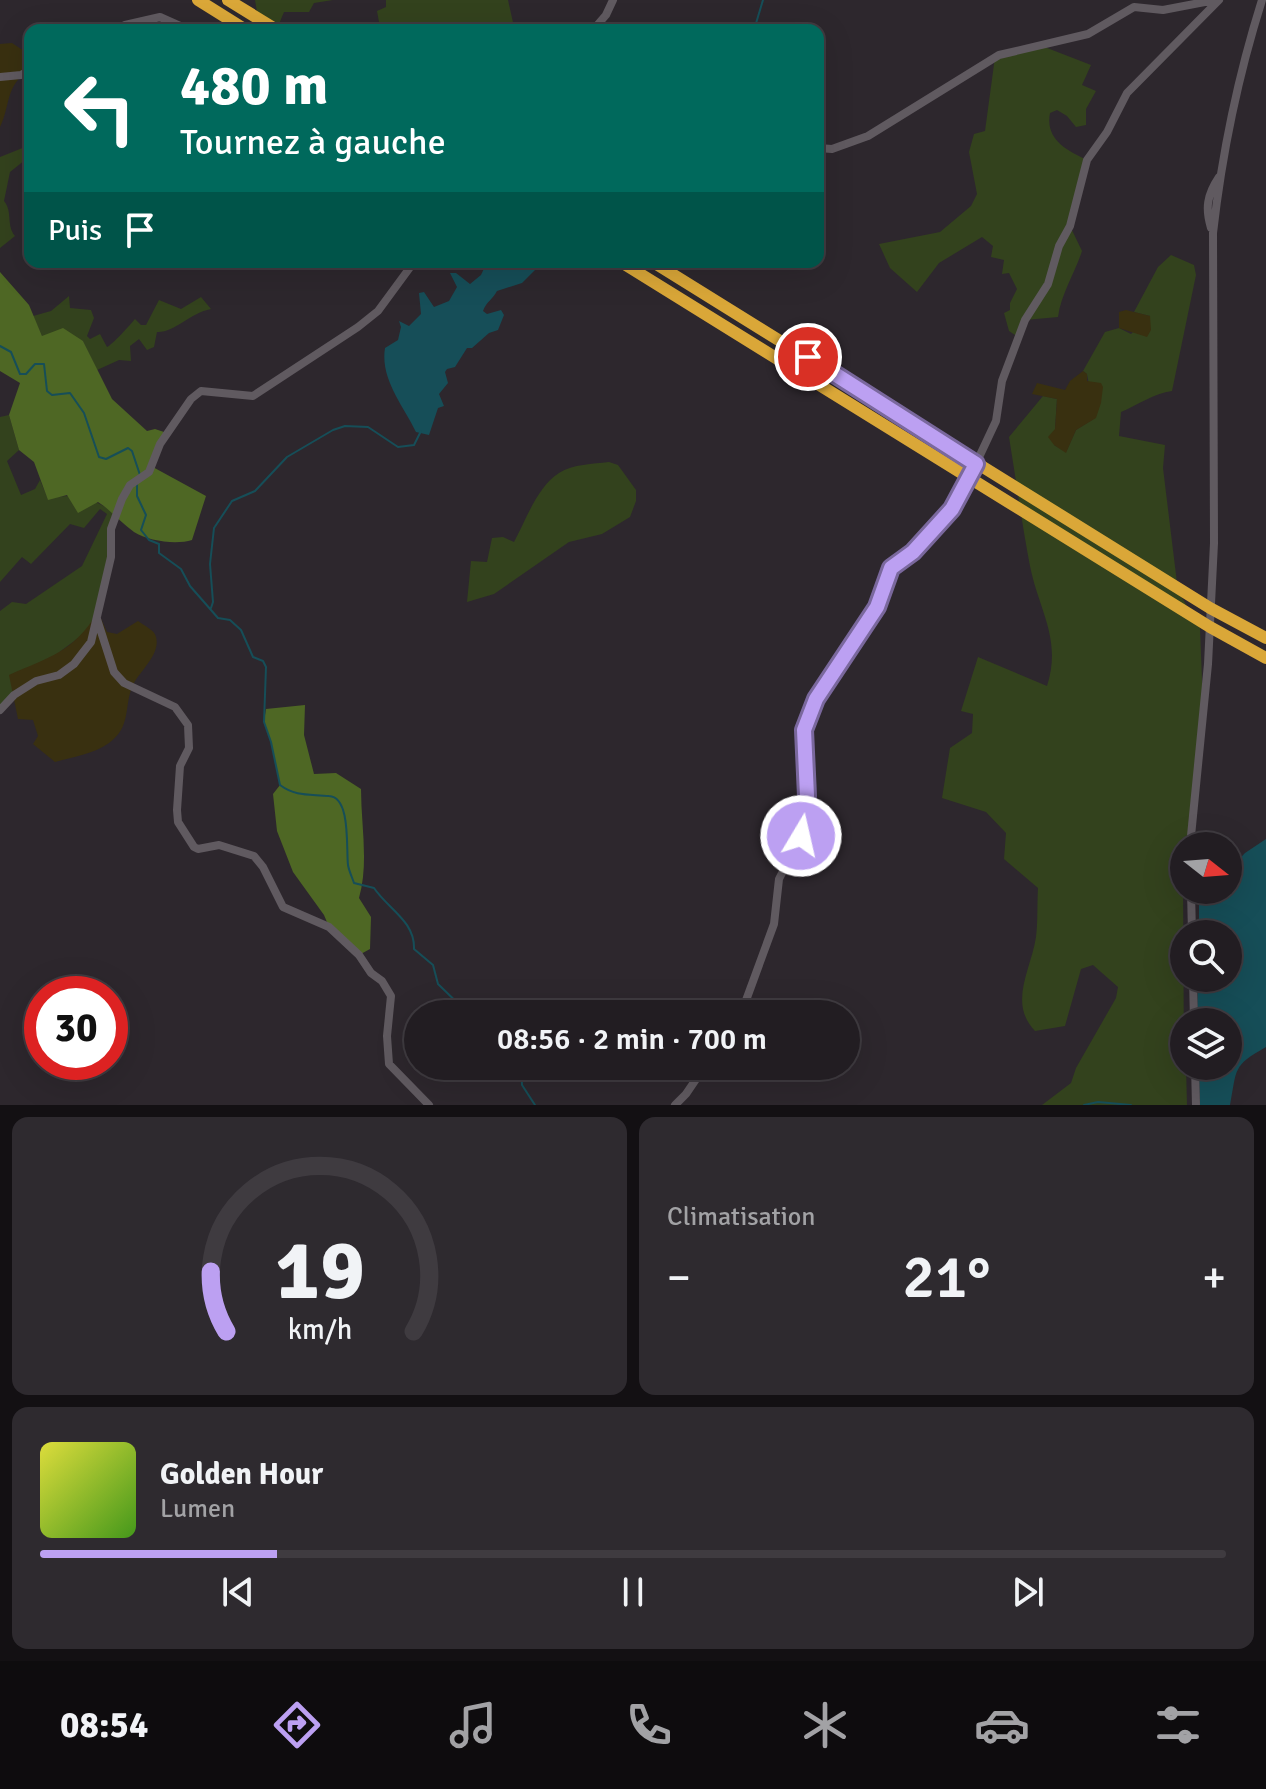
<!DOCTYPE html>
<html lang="fr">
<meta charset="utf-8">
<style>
body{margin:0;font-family:Signika,sans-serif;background:#2e2a2f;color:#f1f3f6;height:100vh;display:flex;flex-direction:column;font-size:30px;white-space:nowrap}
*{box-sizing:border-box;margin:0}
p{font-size:26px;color:#a2a2a5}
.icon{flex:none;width:44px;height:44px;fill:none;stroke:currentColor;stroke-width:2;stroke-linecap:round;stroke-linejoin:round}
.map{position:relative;height:1105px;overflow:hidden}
.drawer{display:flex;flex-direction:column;gap:12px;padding:12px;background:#131013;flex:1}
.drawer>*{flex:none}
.hud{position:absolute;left:24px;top:24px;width:800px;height:244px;border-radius:16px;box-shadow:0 8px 32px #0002,0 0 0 2px #3f3b40;background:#00695c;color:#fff;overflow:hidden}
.needle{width:52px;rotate:107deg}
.fabs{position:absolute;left:1170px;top:832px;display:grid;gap:16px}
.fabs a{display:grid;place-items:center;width:72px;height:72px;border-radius:50%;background:#221d22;box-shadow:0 8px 32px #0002,0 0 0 2px #3f3b40;font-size:40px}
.speed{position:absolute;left:24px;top:976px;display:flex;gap:16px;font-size:40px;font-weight:700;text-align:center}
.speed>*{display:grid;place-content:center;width:104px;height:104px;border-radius:50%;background:#221d22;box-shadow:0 8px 32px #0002,0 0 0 2px #3f3b40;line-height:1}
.speed .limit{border:12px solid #d22;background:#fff;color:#111}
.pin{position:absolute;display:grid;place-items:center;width:68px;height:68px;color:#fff;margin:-34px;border:4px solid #fff;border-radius:50%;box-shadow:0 2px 8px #0007}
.me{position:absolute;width:88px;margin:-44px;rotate:9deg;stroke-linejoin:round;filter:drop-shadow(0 0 6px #0008)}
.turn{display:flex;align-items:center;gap:28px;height:168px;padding:0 24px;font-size:36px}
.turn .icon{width:104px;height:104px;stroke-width:2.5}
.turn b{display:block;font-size:56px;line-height:68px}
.then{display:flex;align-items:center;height:76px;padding:0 24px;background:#0003;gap:16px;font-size:30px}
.big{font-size:60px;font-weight:600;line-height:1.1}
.drawer .card{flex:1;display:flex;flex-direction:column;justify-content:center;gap:12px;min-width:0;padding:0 28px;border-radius:16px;background:#2e2a2f}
.drawer .dial{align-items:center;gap:0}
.dial svg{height:208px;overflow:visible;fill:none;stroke:#3f3b40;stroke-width:7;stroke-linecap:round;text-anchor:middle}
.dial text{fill:#f1f3f6;stroke:none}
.song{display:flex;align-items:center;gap:24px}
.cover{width:96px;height:96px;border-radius:12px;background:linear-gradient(135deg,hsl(60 70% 55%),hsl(100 70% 35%))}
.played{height:8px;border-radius:4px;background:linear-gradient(90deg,#bca0f2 20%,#3f3b40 20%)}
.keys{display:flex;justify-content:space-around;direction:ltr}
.heat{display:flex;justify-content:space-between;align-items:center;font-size:44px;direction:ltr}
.drawer .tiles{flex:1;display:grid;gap:12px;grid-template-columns:1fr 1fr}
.card:last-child{grid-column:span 2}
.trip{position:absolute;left:404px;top:1000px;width:456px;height:80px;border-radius:40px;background:#221d22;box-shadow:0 8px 32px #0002,0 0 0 2px #3f3b40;font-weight:600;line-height:80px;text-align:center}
.tabs{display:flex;height:128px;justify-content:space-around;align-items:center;background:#0e0c0e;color:#a2a2a5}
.tabs .icon{width:56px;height:56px}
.tabs .on{color:#bca0f2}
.tabs b{font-size:36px;color:#f1f3f6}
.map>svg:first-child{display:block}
.green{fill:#33421d}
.forest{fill:#4e6724}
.sand{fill:#393010}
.water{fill:#164e58}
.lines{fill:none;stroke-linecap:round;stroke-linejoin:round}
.stream{stroke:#164e58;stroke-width:2}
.minor{stroke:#605a60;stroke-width:8}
.highway{stroke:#daa738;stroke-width:12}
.route-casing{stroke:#7a689d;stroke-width:20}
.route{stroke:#bca0f2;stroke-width:14}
</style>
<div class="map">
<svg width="1266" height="1105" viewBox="0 0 1266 1105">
<rect width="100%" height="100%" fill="#2d272d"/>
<path class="green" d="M255,0H333L314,3L309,12H284L279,24L257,12Z
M386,0H508L514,27L508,30H373L379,22L377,11L386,7Z
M1042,46L1091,65L1082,85L1096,91L1086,109V125L1076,127L1067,116L1057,110L1050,113C1045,139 1066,150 1087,160L1070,226L1082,251C1075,273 1061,294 1058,317L1025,320L1018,337L1009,331L1004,313L1010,310V303L1017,289L1009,273L1002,274L1004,260L991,257L993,246L982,237L939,263L917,292L890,268L879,244L940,232L971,206L977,194L969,152L974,134L985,131L995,57Z
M25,147L30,148V156L10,172L4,201C13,212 6,225 15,236L0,248V157Z
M1171,255L1194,265L1196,275L1172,391C1154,393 1138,405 1121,412L1119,436L1165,445L1163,468L1178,591L1200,628L1203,706L1187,846H1184L1183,877L1184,1066H1186L1187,1105H1042L1071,1083L1076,1068L1116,998L1118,987L1093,965L1081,969L1065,1026L1035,1031C1008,1003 1031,970 1036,937C1038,922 1037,904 1038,888L1004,859L1006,833L986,812L942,798L950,748L972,733L973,714L961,711L978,657L1047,686C1062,639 1039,611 1030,566C1022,524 1016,480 1009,437L1043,396L1057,399L1054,445L1066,452L1076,430L1095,418L1087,374L1083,371L1105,332L1119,328L1131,334L1150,316L1134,312L1158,267Z
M69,296L70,308L91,310L94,318L87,336L90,339L100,334L107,347C112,345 131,324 135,319L141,325H146L159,300L181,309L201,297L211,309C190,313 174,333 157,332L154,347L147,350L139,339L130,346L131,361L119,360L97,370L83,341L42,336L33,316L51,311Z
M9,415L19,450L7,461L21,495L35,489L40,480L48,499C76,492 93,498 116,514C112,546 110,583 97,613C87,637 71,641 54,657C35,673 17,691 0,710V611L12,602L26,604L82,566L107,514L100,509L84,528L70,524L31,564L22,557L0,582V417Z
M609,462L618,465L636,490V501L630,517L602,534L569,542L494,594L467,602L471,561L487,562L492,538L503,537L514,542C526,520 537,487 559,473C573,464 593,464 609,462Z"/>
<path class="forest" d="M0,272L29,305L42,336L63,328L83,341L112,399L147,431L155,429L167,433L151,466L206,496L192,540C176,545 148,541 134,532C121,523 111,510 98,502L78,513L67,495L48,500L34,462L19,450L9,415L20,383L0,371Z
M305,705L304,735L314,774L336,773L361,789C361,825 369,863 359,898L371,917L370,949L359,955L329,927L324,915L293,872L277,831L273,794L280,785L271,742L264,722L266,709Z"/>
<path class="sand" d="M12,43L30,55V70C5,85 11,104 0,127V44Z
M1126,310L1150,316L1151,330L1147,337L1119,328V312Z
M1083,371L1087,374V381L1101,383L1103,387L1101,403L1096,418L1076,430L1066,453L1054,445L1048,437L1055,429L1057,399L1032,394L1037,383L1065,390L1070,381Z
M98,612L107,632L117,634L138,621C143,625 155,630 156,637C161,655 138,672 132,687C124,708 131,727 109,743C94,754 72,757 55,762L33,744L38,736L33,720L18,719L9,675C51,656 72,653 98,612Z"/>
<path class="water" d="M487,262L493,268L506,262H543L522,283L497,291C493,299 486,302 483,311L487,314L501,310L504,315L498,330L489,333L472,348H467L455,367L447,369L445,372L448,383L439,394L444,406L438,408L429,435L416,432C403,405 380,379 385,348L398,340L401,327L399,321L409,326L421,314L419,293L424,292L434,307L449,301L457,287L450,273H456L470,284L481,275Z
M1266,839V1047C1232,1066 1237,1069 1230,1105H1200L1199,1066H1228V1022H1197L1198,978H1228V934H1199V890H1228V871L1245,853Z"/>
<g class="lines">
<path class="stream" d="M754,30L763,0
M0,346L11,352L20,374H26L35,364H44L47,391L52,395L70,393L84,413L99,457L106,459L128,448L132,451L140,475
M137,484V496L146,515L141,530L149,540L159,544V553L181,569L190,586L218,618L230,620L241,630L253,657L263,661L266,667L264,722L271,742L280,785C296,797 310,794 329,796C351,797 346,848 348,865C349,871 352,877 354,883L374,888C388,909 415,921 414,949L433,965L438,984L469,1014
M211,608L213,602L210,564L214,528L232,501L255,491L287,457L333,430L345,426L368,427L398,447L414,445L421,431
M521,1066L522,1085L535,1105
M1084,1105L1098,1102L1131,1105"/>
<path class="minor" d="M117,30L125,25L160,17L189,30
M593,30L606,15L613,0
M0,77L21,75L30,70
M818,148L832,149L868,136L999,55L1088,34L1134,7L1163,10L1215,0
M1211,228C1205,208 1207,195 1219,177
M97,619L114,672L124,683L175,707L188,725L189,748L180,766L177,810L178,822L194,847L198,849L219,845L254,856L263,867L283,907L329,927L359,955L371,973L382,981L391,996L387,1036L389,1064L429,1105
M0,710L14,695L36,681L59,675L74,664L91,642L111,557V529L122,499L130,485L149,472L160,444L191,399L201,391L253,396L358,327L378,311L414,262
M1190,846L1208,664L1214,543L1213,233C1222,153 1238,76 1262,0
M1191,890L1192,934
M1193,978L1194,1022
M741,1014L774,924L779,879L801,836L807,796L803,742L804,730L816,699L877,607L891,568L925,541L952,509L965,487L996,421L1002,381L1025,320L1048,284L1059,246L1070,226L1087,160L1107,132L1127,93L1219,0
M1195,1066L1196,1105
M675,1105L686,1094L705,1066"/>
<path class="highway" d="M198,0L246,30
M228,0L277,30
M621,262L1210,627L1266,658
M653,262L1210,608L1266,638"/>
</g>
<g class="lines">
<defs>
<path id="route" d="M801,836L807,796L804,730L816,699L877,607L891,568L913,552L952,509L976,464L808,357"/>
</defs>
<use href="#route" class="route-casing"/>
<use href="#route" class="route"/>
</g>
</svg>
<div class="fabs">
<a><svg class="needle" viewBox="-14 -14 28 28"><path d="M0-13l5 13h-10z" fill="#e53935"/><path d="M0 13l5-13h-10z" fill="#a2a2a5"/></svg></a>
<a><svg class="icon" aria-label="search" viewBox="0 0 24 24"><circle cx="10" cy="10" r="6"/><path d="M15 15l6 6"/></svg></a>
<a><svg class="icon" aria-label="layers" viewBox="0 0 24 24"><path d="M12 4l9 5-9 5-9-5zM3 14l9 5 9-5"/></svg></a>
</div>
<div class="speed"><div class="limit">30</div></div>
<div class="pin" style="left:808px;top:357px;background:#d93025"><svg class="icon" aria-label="arrive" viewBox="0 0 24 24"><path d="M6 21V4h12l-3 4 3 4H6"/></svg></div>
<svg class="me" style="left:801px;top:836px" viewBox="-20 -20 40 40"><circle r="17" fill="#bca0f2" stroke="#fff" stroke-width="3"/><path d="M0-11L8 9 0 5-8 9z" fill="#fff"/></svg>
<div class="trip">08:56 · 2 min · 700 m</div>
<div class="hud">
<div class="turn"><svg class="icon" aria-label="left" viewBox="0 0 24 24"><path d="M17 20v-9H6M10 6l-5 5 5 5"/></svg><div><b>480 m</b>Tournez à gauche</div></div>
<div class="then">Puis<svg class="icon" aria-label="arrive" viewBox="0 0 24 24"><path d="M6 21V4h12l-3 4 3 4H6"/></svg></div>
</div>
</div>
<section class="drawer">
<div class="tiles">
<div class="card dial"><svg viewBox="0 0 100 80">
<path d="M14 69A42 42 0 1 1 86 69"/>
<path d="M14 69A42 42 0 0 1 8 46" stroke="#bca0f2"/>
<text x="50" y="56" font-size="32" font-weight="700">19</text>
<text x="50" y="72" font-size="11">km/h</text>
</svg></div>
<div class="card"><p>Climatisation</p>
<div class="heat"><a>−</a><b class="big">21°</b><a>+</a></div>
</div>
<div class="card">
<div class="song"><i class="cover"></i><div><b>Golden Hour</b><p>Lumen</p></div></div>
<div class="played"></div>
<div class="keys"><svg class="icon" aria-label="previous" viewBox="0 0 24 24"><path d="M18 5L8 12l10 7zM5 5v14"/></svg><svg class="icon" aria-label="pause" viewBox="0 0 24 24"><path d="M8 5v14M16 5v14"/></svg><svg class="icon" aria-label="next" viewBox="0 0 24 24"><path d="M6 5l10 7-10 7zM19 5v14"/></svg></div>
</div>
</div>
</section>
<nav class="tabs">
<b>08:54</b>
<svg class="icon on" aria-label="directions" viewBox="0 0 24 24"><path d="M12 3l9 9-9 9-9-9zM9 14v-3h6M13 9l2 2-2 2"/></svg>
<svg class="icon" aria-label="music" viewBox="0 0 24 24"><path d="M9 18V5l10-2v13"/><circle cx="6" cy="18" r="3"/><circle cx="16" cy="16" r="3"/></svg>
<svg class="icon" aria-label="phone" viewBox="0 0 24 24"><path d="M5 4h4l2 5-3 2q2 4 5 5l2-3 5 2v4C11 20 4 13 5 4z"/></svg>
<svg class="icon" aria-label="climate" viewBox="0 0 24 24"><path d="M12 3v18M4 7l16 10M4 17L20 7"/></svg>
<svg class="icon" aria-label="car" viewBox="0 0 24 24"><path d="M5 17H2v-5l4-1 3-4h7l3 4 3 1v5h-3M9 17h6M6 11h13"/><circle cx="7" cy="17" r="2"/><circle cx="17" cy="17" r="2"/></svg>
<svg class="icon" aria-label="filters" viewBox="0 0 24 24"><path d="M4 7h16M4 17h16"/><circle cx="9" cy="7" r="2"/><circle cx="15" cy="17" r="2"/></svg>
</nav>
